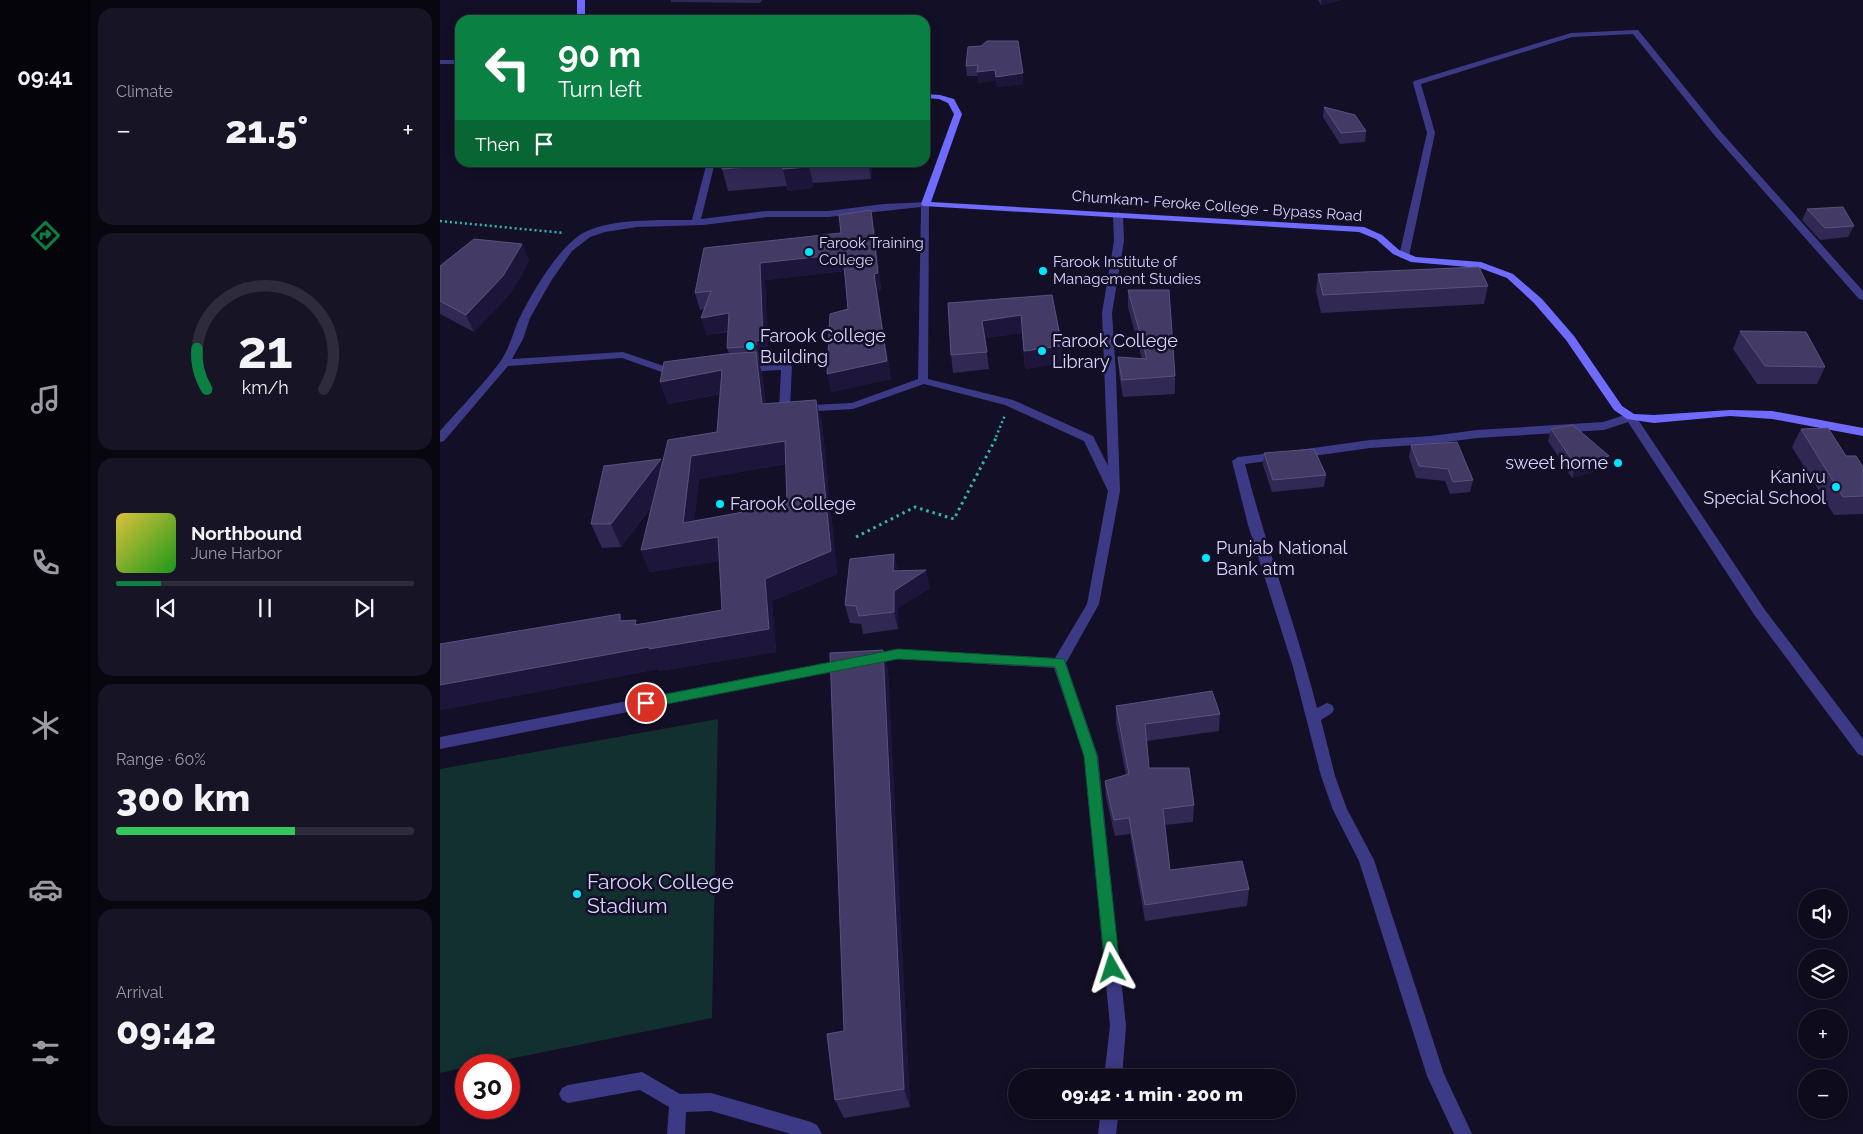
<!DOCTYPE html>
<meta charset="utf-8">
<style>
body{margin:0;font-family:Raleway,sans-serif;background:#171425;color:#f1f3f6;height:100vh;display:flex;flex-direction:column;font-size:19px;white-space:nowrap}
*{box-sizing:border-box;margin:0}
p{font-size:16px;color:#9b9ba3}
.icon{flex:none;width:28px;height:28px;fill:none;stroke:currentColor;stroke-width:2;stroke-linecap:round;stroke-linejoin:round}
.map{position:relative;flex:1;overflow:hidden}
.panel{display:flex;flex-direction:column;gap:8px;padding:8px;background:#08060f;width:350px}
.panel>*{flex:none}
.top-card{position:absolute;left:15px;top:15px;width:475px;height:152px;border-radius:15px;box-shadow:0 2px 12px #0003,0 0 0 1px #2e2b3b;background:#0b8043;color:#fff;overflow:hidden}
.tools{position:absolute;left:1358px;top:889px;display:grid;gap:10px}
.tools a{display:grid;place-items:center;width:50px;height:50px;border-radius:50%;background:#0e0b1c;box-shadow:0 2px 12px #0003,0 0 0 1px #2e2b3b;font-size:25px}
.speed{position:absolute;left:15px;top:1054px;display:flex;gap:10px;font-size:25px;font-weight:700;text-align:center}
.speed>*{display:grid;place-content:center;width:65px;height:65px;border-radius:50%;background:#0e0b1c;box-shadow:0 2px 12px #0003,0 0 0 1px #2e2b3b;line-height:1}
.speed .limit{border:8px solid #d22;background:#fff;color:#111}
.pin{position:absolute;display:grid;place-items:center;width:42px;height:42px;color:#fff;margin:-21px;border:2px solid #fff;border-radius:50%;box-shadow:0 1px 5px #0007}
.me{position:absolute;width:55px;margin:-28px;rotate:354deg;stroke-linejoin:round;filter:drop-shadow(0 0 4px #0008)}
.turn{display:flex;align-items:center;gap:18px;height:105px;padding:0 20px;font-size:22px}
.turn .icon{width:65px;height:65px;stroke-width:2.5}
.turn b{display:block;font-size:35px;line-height:42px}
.then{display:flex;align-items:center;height:48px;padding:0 20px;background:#0003;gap:10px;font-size:19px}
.big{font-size:38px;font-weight:800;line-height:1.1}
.panel .card{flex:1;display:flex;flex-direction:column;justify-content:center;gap:8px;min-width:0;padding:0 18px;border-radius:15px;background:#171425}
.panel .dial{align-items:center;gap:0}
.dial svg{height:130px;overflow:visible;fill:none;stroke:#2e2b3b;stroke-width:7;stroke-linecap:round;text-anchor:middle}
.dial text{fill:#f1f3f6;stroke:none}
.song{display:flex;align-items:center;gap:15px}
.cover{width:60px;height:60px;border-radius:8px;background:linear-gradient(135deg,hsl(50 70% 55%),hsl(120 70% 35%))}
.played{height:5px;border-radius:2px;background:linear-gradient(90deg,#0b8043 15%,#2e2b3b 15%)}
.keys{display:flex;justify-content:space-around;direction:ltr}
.heat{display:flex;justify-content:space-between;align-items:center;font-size:28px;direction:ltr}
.charge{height:8px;border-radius:4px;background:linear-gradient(90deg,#34c759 60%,#2e2b3b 0)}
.trip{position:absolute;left:568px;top:1069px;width:288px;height:50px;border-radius:25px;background:#0e0b1c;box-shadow:0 2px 12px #0003,0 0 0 1px #2e2b3b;font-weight:800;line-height:50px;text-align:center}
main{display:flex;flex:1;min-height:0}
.tab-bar{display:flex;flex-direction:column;width:90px;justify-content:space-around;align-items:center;background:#06040b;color:#9b9ba3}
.tab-bar .icon{width:35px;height:35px}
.tab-bar .current{color:#0b8043}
.tab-bar b{font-size:22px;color:#f1f3f6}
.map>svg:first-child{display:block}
.green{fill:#12302f}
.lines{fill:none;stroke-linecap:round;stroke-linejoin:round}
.path-far1{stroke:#2fb8b0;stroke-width:2.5;stroke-dasharray:2 3;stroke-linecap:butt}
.path{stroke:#2fb8b0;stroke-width:3;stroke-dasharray:2.5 4;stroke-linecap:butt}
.minor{fill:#3d3a85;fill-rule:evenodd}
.secondary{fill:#6f6bff;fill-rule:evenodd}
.wall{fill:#312854;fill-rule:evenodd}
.shaded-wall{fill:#1d163a}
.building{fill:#433a66;stroke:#5a527e;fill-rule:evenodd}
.route{fill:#0b8043;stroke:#07532c}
.poi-dot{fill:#00e5ff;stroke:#130f26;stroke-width:2}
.labels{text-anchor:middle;stroke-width:5;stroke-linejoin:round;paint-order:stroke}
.far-street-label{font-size:15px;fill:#d9d4ff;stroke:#130f26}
.far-poi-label{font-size:15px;fill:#d9d4ff;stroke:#130f26;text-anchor:start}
.poi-label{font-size:18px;fill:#d9d4ff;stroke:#130f26;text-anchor:start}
.near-poi-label{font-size:21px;fill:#d9d4ff;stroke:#130f26;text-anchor:start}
</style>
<main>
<nav class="tab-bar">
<b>09:41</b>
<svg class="icon current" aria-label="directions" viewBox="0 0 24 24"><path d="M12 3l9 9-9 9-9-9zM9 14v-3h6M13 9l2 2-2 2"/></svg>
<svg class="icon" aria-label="music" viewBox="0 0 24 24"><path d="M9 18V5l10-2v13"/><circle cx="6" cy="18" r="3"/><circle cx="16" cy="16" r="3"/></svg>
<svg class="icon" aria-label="phone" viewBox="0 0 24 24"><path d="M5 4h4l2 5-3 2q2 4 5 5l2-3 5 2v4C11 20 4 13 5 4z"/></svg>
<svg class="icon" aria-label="climate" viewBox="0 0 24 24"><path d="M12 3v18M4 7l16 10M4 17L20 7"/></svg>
<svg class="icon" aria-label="car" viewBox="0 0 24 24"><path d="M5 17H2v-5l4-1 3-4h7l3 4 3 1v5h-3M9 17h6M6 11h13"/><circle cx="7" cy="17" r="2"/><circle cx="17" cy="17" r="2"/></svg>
<svg class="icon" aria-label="filters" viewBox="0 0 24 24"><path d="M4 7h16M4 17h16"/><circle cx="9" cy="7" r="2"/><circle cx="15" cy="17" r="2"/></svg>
</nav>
<section class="panel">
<div class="card"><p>Climate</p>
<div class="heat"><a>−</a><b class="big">21.5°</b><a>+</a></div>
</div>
<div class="card dial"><svg viewBox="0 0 100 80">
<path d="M14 69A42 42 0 1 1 86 69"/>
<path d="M14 69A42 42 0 0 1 8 44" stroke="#0b8043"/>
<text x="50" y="56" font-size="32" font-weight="700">21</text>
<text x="50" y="72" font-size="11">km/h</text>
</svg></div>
<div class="card">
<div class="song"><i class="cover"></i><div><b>Northbound</b><p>June Harbor</p></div></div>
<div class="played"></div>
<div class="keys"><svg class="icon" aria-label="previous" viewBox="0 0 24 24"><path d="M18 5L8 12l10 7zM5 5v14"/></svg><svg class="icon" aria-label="pause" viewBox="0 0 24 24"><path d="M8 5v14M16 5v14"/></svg><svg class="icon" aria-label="next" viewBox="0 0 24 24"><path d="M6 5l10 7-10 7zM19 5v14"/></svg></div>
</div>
<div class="card"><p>Range · 60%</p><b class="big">300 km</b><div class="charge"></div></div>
<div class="card"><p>Arrival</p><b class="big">09:42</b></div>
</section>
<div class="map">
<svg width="1423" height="1134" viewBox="0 0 1423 1134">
<rect width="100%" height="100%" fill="#130f26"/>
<path class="green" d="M278,719L272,1018L39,1065H26V1067L0,1073V769Z"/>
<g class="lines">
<path class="path-far1" d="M0,221L124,233
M556,437L565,415"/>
<path class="path" d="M416,537L475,507L514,519L557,436"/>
<path class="minor" d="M1195,30H1198L1281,132L1423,291V300L1419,299L1275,136L1193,34L1132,37L981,84L995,133L969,256L967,258H961L959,256L987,133L973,83L974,81L1131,33Z
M0,60H20V64H0Z
M267,162H275L261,219L327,211H388L444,204L489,202L488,379L573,400L653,436L668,466L662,313L674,241L673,215L678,212L683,215L684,241L672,313L676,375L680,491L659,604L626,663L658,756L686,1026L682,1078H664L670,1026L644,756L614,668L458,659L428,665L423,664L421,660L423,656L458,649L615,658L647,604L668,491L644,441L565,405L484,384L413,409L344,413L339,410L341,370L304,372L299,369L304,366L351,365L352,367L350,406L412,403L478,379L481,207L388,217H327L263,225L197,227L165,232L150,237L132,251L111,281L90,318L83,339L72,359L183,352L241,372L242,374L241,376H233L182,358L68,366L4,441L0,442V431C20,408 42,386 60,362C70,348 73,332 80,317C93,291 118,248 143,233C170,218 222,220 252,220Z
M1191,413L1195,415L1325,610L1423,739V756L1418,754L1315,616L1188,422L1164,430L1037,438L991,444L930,448L859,458L853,454L859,450L930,440L991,436L1037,430L1163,422Z
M840,452L844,453L846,456L844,459L805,464C826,546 856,626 877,708L887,703L892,705L894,709L892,713L881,720L895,776L907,809L934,860L1004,1074L1032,1134H1014L987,1076L919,861L893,810L881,776L853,667L808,525L792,461L798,457Z
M406,659L411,660L413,664L411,668L406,669L0,749V737Z
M202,1072L240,1094L271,1093L371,1122L377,1125L382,1134H351L271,1111L246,1112L245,1134H227L229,1107L200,1090L128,1103L122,1100L119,1094L122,1088L128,1085Z
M661,1110H679L676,1134H658Z"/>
<path class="secondary" d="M137,0H145V20H137Z
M485,94L500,95L514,99L522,114L491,202L924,227L942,235L959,250L976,257L1041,262L1073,274L1102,299L1134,336L1182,406L1194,414L1214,415L1290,410L1332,411L1423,428V436L1332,419L1290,416L1214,423L1187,419L1174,410L1126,340L1094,303L1067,278L1040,268L971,262L953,254L936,239L919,232L483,206L481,204L514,114L508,103L499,99L485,98Z"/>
</g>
<path class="wall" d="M231,0H322L320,3L231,2Z
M878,0H901L881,5Z
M528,47L583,84L557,87L556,80L538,83V76H527L526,66Z
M884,107L926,131L925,142L900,144L883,117Z
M282,162H432L431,179L373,183L372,188L348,191L346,186L288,191L282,169Z
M1367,209L1414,226L1408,237L1380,240L1362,220Z
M434,226L441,290L437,291L451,379L391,392L408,309L404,271L325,280L328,357L321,358V364H320L322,374L326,404L376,400L382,423L397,574L332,601L336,652L219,671L218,669L0,710L180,614L183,621L198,624L282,610L279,561L210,572L201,550L212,506L181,547L162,548L151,524L222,463L277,432L280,394L228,404L220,382L289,353L287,348L288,332L266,335L264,309L260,310L255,293L401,233ZM346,464L347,504L254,521L259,479Z
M82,244L89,261L71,293L34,332L0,314V266Z
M878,274L1048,286L1044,304L881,313L876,291Z
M688,290L735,376V394L683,397L679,374L678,357L702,359L688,307Z
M612,295L623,363L585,369L582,333L545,338L549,369L513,373L511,355Z
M1300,331L1385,367L1377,384H1317L1293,349Z
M1111,429L1165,468L1132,478L1108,441Z
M1361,429L1423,467V514L1394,515L1352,447Z
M971,445L1033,480L1030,492L1010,494L1005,481L976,478L969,457Z
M824,453L886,475L884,487L832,492L823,465Z
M458,571L490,588L458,608V629L423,634L421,624L410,623L405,605Z
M443,650L448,673L470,1107L404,1118L395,1100L404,1031Z
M676,706L780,714L779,731L707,741L709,768L754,805L753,822L725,825L730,870L809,889L807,906L705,921L690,834L675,836L666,798L665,781L686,775L676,724Z"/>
<path class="shaded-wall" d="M881,0H901L881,5Z
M555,70L556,80L538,83L537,72Z
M583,73V84L557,87L556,77Z
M368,162L373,183L372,188L348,191L343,169Z
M428,162H432L431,179Z
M431,210L434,226L441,290L437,291L451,379L391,392L387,374L434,274Z
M82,244L89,261L71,293L34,332L26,315Z
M403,254L406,271L325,280L328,357L321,358V364L316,346V341L320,263Z
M289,313L294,330L266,335L261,318Z
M581,315L583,333L544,338L542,321Z
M622,346L623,363L585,369L584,351Z
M316,352L322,374L329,427L322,404Z
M282,370L288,392L228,404L220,382Z
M376,400L382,423L397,574L332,601L336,652L219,671L218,669L0,710V685L209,647L329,629L325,579L391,551Z
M345,441L351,463L259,479L252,541L278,537L286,560L210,572L201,550L243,523L251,456Z
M1169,456L1165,468L1132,478L1136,466Z
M221,459L229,482L181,547L171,524Z
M454,554L458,571H453Z
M486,570L490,588L458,608V629L454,612V591Z
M180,614L190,636L180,621Z
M443,650L448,673L470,1107L464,1089Z"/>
<path class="building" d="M547,41H578L583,73L556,77L555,70L537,72L538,65L526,66L528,47L541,46Z
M884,107L915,115L926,131L901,133Z
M282,162H368V167L343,169V164L282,169Z
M1403,207L1414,226L1385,228L1367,209Z
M431,210L438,273L434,274L447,361L387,374L390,314L408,309L403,254L320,263L323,340L316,341V346L287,348L289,313L261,318L271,291L255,293L264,248L401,233L399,215Z
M34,239L82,244L63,276L26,315L0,301V266Z
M1039,267L1048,286L883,295L878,274Z
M688,290H729L735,376L682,380L678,357L707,359Z
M612,295L622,346L584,351L581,315L542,321L547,352L511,355L508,303Z
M1300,331L1366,332L1385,367L1325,366Z
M316,352L322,404L376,400L391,551L325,579L329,629L209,649V647L0,685V644L180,614V621L196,620L195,625L282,610L278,537L201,550L228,440L277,432L282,370L220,382L224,362L285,354ZM345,441L347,504L243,523L251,456Z
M1133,425L1169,456L1136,466L1111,429Z
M1388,428L1406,456H1416L1423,467V496L1403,497L1361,429Z
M1017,442L1033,480L1013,482L1008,469L979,466L971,445Z
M874,449L886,475L833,480L824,453Z
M221,459L171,524H151L164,466Z
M454,554L453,571L486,570L454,591V612L419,616L416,606L405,605L410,559Z
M443,650L464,1089L395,1100L387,1034L404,1031L390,653Z
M772,691L780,714L705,724L709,768H749L754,805L723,809L730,870L802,861L809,889L705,905L689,818L674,820L665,781L689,774L676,706Z"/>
<path class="route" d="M458,649L624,659L657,756L680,968L677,973L672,975L667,973L665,968L644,756L615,667L458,659L206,708L202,707L200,703L202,700L206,698Z"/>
<g class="poi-dot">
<circle cx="369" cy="252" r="5"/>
<circle cx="603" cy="271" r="5"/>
<circle cx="310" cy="346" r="5"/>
<circle cx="602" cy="351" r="5"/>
<circle cx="1178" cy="463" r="5"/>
<circle cx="1396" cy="487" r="5"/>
<circle cx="280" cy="504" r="5"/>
<circle cx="766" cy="558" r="5"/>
<circle cx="137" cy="894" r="5"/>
</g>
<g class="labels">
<g class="far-street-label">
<text transform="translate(777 206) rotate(4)" y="5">Chumkam- Feroke College - Bypass Road</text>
</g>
<g class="far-poi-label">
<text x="379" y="248">Farook Training<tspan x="379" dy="17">College</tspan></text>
<text x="613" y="267">Farook Institute of<tspan x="613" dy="17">Management Studies</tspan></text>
</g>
<g class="poi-label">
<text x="320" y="342">Farook College<tspan x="320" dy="21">Building</tspan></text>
<text x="612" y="347">Farook College<tspan x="612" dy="21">Library</tspan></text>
<text x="1168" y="469" text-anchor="end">sweet home</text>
<text x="1386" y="483" text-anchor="end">Kanivu<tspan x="1386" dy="21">Special School</tspan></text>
<text x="290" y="510">Farook College</text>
<text x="776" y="554">Punjab National<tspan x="776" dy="21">Bank atm</tspan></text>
</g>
<g class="near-poi-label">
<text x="147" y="889">Farook College<tspan x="147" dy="24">Stadium</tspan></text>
</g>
</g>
</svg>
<div class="tools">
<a><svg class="icon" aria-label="sound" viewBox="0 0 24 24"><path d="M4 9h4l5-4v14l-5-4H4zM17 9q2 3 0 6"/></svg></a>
<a><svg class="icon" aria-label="layers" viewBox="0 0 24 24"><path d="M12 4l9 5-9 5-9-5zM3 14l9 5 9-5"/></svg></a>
<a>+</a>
<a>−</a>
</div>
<div class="speed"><div class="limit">30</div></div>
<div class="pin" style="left:206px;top:703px;background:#d93025"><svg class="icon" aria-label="arrive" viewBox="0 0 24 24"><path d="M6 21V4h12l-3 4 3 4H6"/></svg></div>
<svg class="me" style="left:672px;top:968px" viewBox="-20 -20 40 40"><path d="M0-17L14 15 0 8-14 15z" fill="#0b8043" stroke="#fff" stroke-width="4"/></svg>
<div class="trip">09:42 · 1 min · 200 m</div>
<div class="top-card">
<div class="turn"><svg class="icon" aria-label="left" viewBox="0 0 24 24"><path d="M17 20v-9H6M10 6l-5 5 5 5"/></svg><div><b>90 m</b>Turn left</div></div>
<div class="then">Then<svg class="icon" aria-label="arrive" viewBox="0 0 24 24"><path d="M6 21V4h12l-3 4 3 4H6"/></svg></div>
</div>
</div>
</main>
